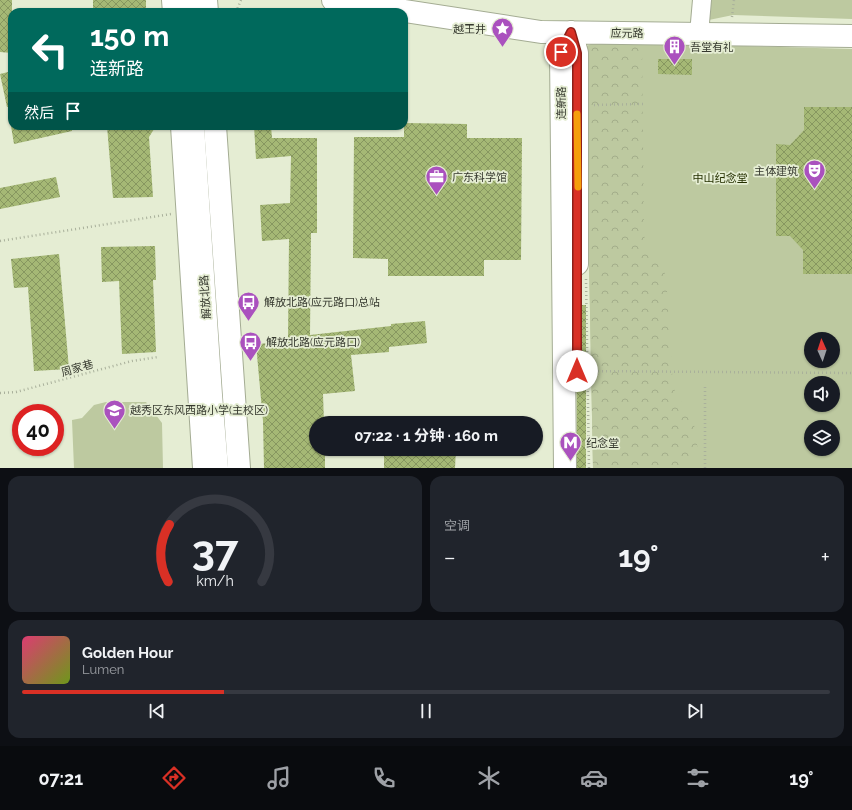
<!DOCTYPE html>
<html lang="zh">
<meta charset="utf-8">
<style>
body{margin:0;font-family:Raleway,"Noto Sans SC",sans-serif;background:#20242c;color:#f1f3f6;height:100vh;display:flex;flex-direction:column;font-size:15px;white-space:nowrap}
*{box-sizing:border-box;margin:0}
p{font-size:13px;color:#9ea1a6}
.icon{flex:none;width:22px;height:22px;fill:none;stroke:currentColor;stroke-width:2;stroke-linecap:round;stroke-linejoin:round}
.map{position:relative;height:468px;overflow:hidden}
.details{display:flex;flex-direction:column;gap:8px;padding:8px;background:#0d0f14;flex:1}
.details>*{flex:none}
.guide{position:absolute;left:8px;top:8px;width:400px;height:122px;border-radius:12px;box-shadow:0 1px 3px #0004;background:#00695c;color:#fff;overflow:hidden}
.needle{width:26px;rotate:357deg}
.tools{position:absolute;left:804px;top:332px;display:grid;gap:8px}
.tools a{display:grid;place-items:center;width:36px;height:36px;border-radius:50%;background:#171b24;box-shadow:0 1px 3px #0004;font-size:20px}
.speed{position:absolute;left:12px;top:404px;display:flex;gap:8px;font-size:20px;font-weight:700;text-align:center}
.speed>*{display:grid;place-content:center;width:52px;height:52px;border-radius:50%;background:#171b24;box-shadow:0 1px 3px #0004;line-height:1}
.speed .limit{border:6px solid #d22;background:#fff;color:#111}
.pin{position:absolute;display:grid;place-items:center;width:34px;height:34px;color:#fff;margin:-17px;border:2px solid #fff;border-radius:50%;box-shadow:0 1px 4px #0007}
.me{position:absolute;width:44px;margin:-22px;rotate:0deg;stroke-linejoin:round;filter:drop-shadow(0 0 3px #0008)}
.turn{display:flex;align-items:center;gap:14px;height:84px;padding:0 16px;font-size:18px}
.turn .icon{width:52px;height:52px;stroke-width:2.5}
.turn b{display:block;font-size:28px;line-height:34px}
.then{display:flex;align-items:center;height:38px;padding:0 16px;background:#0003;gap:8px;font-size:15px}
.big{font-size:30px;font-weight:700;line-height:1.1}
.details .tile{flex:1;display:flex;flex-direction:column;justify-content:center;gap:6px;min-width:0;padding:0 14px;border-radius:12px;background:#20242c}
.details .dial{align-items:center;gap:0}
.dial svg{height:104px;overflow:visible;fill:none;stroke:#363941;stroke-width:7;stroke-linecap:round;text-anchor:middle}
.dial text{fill:#f1f3f6;stroke:none}
.song{display:flex;align-items:center;gap:12px}
.cover{width:48px;height:48px;border-radius:6px;background:linear-gradient(135deg,hsl(340 70% 55%),hsl(80 70% 35%))}
.played{height:4px;border-radius:2px;background:linear-gradient(90deg,#d93025 25%,#363941 25%)}
.keys{display:flex;justify-content:space-around;direction:ltr}
.heat{display:flex;justify-content:space-between;align-items:center;font-size:22px;direction:ltr}
.details .tiles{flex:1;display:grid;gap:8px;grid-template-columns:1fr 1fr}
.tile:last-child{grid-column:span 2}
.trip{position:absolute;left:309px;top:416px;width:234px;height:40px;border-radius:20px;background:#171b24;box-shadow:0 1px 3px #0004;font-weight:700;line-height:40px;text-align:center}
.tab-bar{display:flex;height:64px;justify-content:space-around;align-items:center;background:#090b0e;color:#9ea1a6}
.tab-bar .icon{width:28px;height:28px}
.tab-bar .current{color:#d93025}
.tab-bar b{font-size:18px;color:#f1f3f6}
.map>svg:first-child{display:block}
.green{fill:#bdc9a0;fill-rule:evenodd}
.forest{fill:url(#forest-crowns)}
.building{fill:url(#building-cross-hatch)}
.lines{fill:none;stroke-linecap:round;stroke-linejoin:round}
.minor-casing{stroke:#a4ac93;stroke-width:20}
.tertiary-casing{stroke:#a4ac93;stroke-width:24}
.secondary-casing{stroke:#a4ac93;stroke-width:24}
.primary-casing{stroke:#a4ac93;stroke-width:24}
.path{stroke:#a9b09b;stroke-width:2.5;stroke-dasharray:1 3;stroke-linecap:butt}
.minor{stroke:#fff;stroke-width:18}
.tertiary{stroke:#fff;stroke-width:22}
.secondary{stroke:#fff;stroke-width:22}
.primary{stroke:#fff;stroke-width:22}
.route-casing{stroke:#8d1f18;stroke-width:10}
.route{stroke:#d93025;stroke-width:7}
.slow{stroke:#f59e0b;stroke-width:7}
.labels{text-anchor:middle;stroke-width:3.5;stroke-linejoin:round;paint-order:stroke}
.poi-label{font-size:11px;fill:#35382e;stroke:#e5edd3;text-anchor:start}
.street-label{font-size:11px;fill:#35382e;stroke:#e5edd3}
.park-label{font-size:11px;fill:#253000;stroke:#e5edd3}
</style>
<div class="map">
<svg width="852" height="468" viewBox="0 0 852 468">
<defs>
<pattern id="forest-crowns" width="20" height="18" patternUnits="userSpaceOnUse"><rect width="20" height="18" fill="#bdc9a0"/><path d="M2 6a3 3 0 1 1 6 0M12 15a3 3 0 1 1 6 0" fill="none" stroke="#a3ad8a"/></pattern>
<pattern id="building-cross-hatch" width="8" height="8" patternUnits="userSpaceOnUse"><rect width="8" height="8" fill="#a5b875"/><path d="M0 0l8 8M0 8l8-8" fill="none" stroke="#879760"/></pattern>
</defs>
<rect width="100%" height="100%" fill="#e5edd3"/>
<path class="green" d="M709,0H852V19L733,15L704,21Z
M599,42L852,49V468H593L585,54L587,46ZM811,339H833V361H811ZM811,383H833V405H811ZM811,427H833V449H811Z
M106,402H146L162,423L163,468H74L72,420L82,418L94,405Z"/>
<path class="forest" d="M593,43H642L644,234C645,242 647,249 651,255C656,263 663,267 666,276L673,387L680,400L689,412L694,424L698,451L686,463L684,468H593L585,54L587,46Z"/>
<path class="building" d="M0,0H12V53L0,52Z
M93,0H146V12L93,10Z
M658,59H692V75L658,74Z
M12,71V107H7L0,74Z
M804,107H852V274H803V250L790,236H776V144L790,145L804,130Z
M404,123L467,124V138H522L521,260H484V276H388V259L353,258L354,137H404Z
M11,126H72V131L14,144Z
M107,126H156L149,137L153,197L113,198Z
M254,126H271L272,138H317V233H311L310,335L391,326V324L425,321L427,343L389,347V352L351,355L355,391L323,394L324,423H316V449H325V468H264L263,421L256,344L288,342L289,239L262,241L260,205L290,203L291,156L256,159Z
M56,177L60,197L0,209V188Z
M155,246L156,280H153L156,352L122,354L119,281L102,282L101,247Z
M59,254L69,369L34,371L28,287L14,288L11,259Z
M576,305H586V468H577Z
M384,449H456L455,468H384Z"/>
<g class="lines">
<defs>
<path id="minor" d="M699,34L702,0"/>
<path id="tertiary" d="M333,0L541,32L852,36
M571,32L577,53V264
M565,468L561,52L571,32"/>
<path id="secondary" d="M173,0L174,12
M206,0L207,12
M182,126L204,468
M215,126L239,468"/>
<path id="primary" d="M194,0L195,12
M193,126L211,395L217,468"/>
</defs>
<use href="#minor" class="minor-casing"/>
<use href="#tertiary" class="tertiary-casing"/>
<use href="#secondary" class="secondary-casing"/>
<use href="#primary" class="primary-casing"/>
<path class="path" d="M236,12L241,0
M732,17L734,0
M594,105L643,104
M0,241L171,214
M586,279L589,468
M582,371L852,373
M0,393L16,392L132,361L158,357
M705,468V387"/>
<use href="#minor" class="minor"/>
<use href="#tertiary" class="tertiary"/>
<use href="#secondary" class="secondary"/>
<use href="#primary" class="primary"/>
</g>
<g class="lines">
<defs>
<path id="route" d="M561,52L571,32L577,53V371"/>
</defs>
<use href="#route" class="route-casing"/>
<use href="#route" class="route"/>
<path class="slow" d="M577,114L578,187"/>
</g>
<defs>
<symbol id="sight-pin" viewBox="-11 -11 22 30"><path d="M0 17L-7.5 6A9.5 9.5 0 1 1 7.5 6Z" fill="#aa51be" stroke="#e5edd3"/><path d="M0-6L1.8-2.2L6-1.7L2.9 1.2L3.7 5.4L0 3.3L-3.7 5.4L-2.9 1.2L-6-1.7L-1.8-2.2Z" fill="#fff"/></symbol>
<symbol id="building-pin" viewBox="-11 -11 22 30"><path d="M0 17L-7.5 6A9.5 9.5 0 1 1 7.5 6Z" fill="#aa51be" stroke="#e5edd3"/><path d="M-4-6H4V6H1V3H-1V6H-4ZM-2.5-4.3h1.7v1.8h-1.7ZM.8-4.3h1.7v1.8H.8ZM-2.5-1h1.7V.8h-1.7ZM.8-1h1.7V.8H.8Z" fill="#fff"/></symbol>
<symbol id="theatre-pin" viewBox="-11 -11 22 30"><path d="M0 17L-7.5 6A9.5 9.5 0 1 1 7.5 6Z" fill="#aa51be" stroke="#e5edd3"/><path d="M-5-5.5Q0-4 5-5.5V0Q5 5 0 6Q-5 5-5 0ZM-3.3-2.5H-1v1.5H-3.3ZM1-2.5H3.3v1.5H1ZM-2.8 1Q0 5.5 2.8 1Z" fill="#fff"/></symbol>
<symbol id="office-pin" viewBox="-11 -11 22 30"><path d="M0 17L-7.5 6A9.5 9.5 0 1 1 7.5 6Z" fill="#aa51be" stroke="#e5edd3"/><path d="M-6-3h4V-5.5h4V-3h4V5H-6ZM-1-4.5V-3h2v-1.5ZM-6 0V1H6V0Z" fill="#fff"/></symbol>
<symbol id="bus-pin" viewBox="-11 -11 22 30"><path d="M0 17L-7.5 6A9.5 9.5 0 1 1 7.5 6Z" fill="#aa51be" stroke="#e5edd3"/><path d="M-5-6H5V4H4V6H2V4H-2V6H-4V4H-5ZM-3.5-4V0h7V-4ZM-3.5 1.2v1.5H-2V1.2ZM2 1.2v1.5H3.5V1.2Z" fill="#fff"/></symbol>
<symbol id="school-pin" viewBox="-11 -11 22 30"><path d="M0 17L-7.5 6A9.5 9.5 0 1 1 7.5 6Z" fill="#aa51be" stroke="#e5edd3"/><path d="M0-5L7-2L0 1L-7-2ZM-4 1L0 2.5L4 1V4Q0 6-4 4Z" fill="#fff"/></symbol>
<symbol id="metro-pin" viewBox="-11 -11 22 30"><path d="M0 17L-7.5 6A9.5 9.5 0 1 1 7.5 6Z" fill="#aa51be" stroke="#e5edd3"/><path d="M-5.5 5V-5H-3L0 0L3-5H5.5V5H3V-.5L0 4L-3-.5V5Z" fill="#fff"/></symbol>
</defs>
<g fill-rule="evenodd">
<use href="#sight-pin" x="490" y="16" width="25" height="34"/>
<use href="#building-pin" x="662" y="34" width="25" height="34"/>
<use href="#theatre-pin" x="802" y="158" width="25" height="34"/>
<use href="#office-pin" x="424" y="164" width="25" height="34"/>
<use href="#bus-pin" x="236" y="290" width="25" height="34"/>
<use href="#bus-pin" x="238" y="330" width="25" height="34"/>
<use href="#school-pin" x="102" y="398" width="25" height="34"/>
<use href="#metro-pin" x="558" y="430" width="25" height="34"/>
</g>
<g class="labels">
<g class="poi-label">
<text x="486" y="33" text-anchor="end">越王井</text>
<text x="690" y="51">吾堂有礼</text>
<text x="798" y="175" text-anchor="end">主体建筑</text>
<text x="452" y="181">广东科学馆</text>
<text x="264" y="306">解放北路(应元路口)总站</text>
<text x="266" y="346">解放北路(应元路口)</text>
<text x="130" y="414">越秀区东风西路小学(主校区)</text>
<text x="586" y="447">纪念堂</text>
</g>
<g class="street-label">
<text transform="translate(627 33) rotate(1)" y="4">应元路</text>
<text transform="translate(561 103) rotate(-90)" y="4">连新路</text>
<text transform="translate(205 297) rotate(-94)" y="4">解放北路</text>
<text transform="translate(77 368) rotate(-16)" y="4">周家巷</text>
</g>
<g class="park-label">
<text x="720" y="182">中山纪念堂</text>
</g>
</g>
</svg>
<div class="tools">
<a><svg class="needle" viewBox="-14 -14 28 28"><path d="M0-13l5 13h-10z" fill="#e53935"/><path d="M0 13l5-13h-10z" fill="#9ea1a6"/></svg></a>
<a><svg class="icon" aria-label="sound" viewBox="0 0 24 24"><path d="M4 9h4l5-4v14l-5-4H4zM17 9q2 3 0 6"/></svg></a>
<a><svg class="icon" aria-label="layers" viewBox="0 0 24 24"><path d="M12 4l9 5-9 5-9-5zM3 14l9 5 9-5"/></svg></a>
</div>
<div class="speed"><div class="limit">40</div></div>
<div class="pin" style="left:561px;top:52px;background:#d93025"><svg class="icon" aria-label="arrive" viewBox="0 0 24 24"><path d="M6 21V4h12l-3 4 3 4H6"/></svg></div>
<svg class="me" style="left:577px;top:371px" viewBox="-20 -20 40 40"><circle r="19" fill="#fff"/><path d="M0-13L10 11 0 6-10 11z" fill="#d93025"/></svg>
<div class="trip">07:22 · 1 分钟 · 160 m</div>
<div class="guide">
<div class="turn"><svg class="icon" aria-label="left" viewBox="0 0 24 24"><path d="M17 20v-9H6M10 6l-5 5 5 5"/></svg><div><b>150 m</b>连新路</div></div>
<div class="then">然后<svg class="icon" aria-label="arrive" viewBox="0 0 24 24"><path d="M6 21V4h12l-3 4 3 4H6"/></svg></div>
</div>
</div>
<section class="details">
<div class="tiles">
<div class="tile dial"><svg viewBox="0 0 100 80">
<path d="M14 69A42 42 0 1 1 86 69"/>
<path d="M14 69A42 42 0 0 1 15 25" stroke="#d93025"/>
<text x="50" y="56" font-size="32" font-weight="700">37</text>
<text x="50" y="72" font-size="11">km/h</text>
</svg></div>
<div class="tile"><p>空调</p>
<div class="heat"><a>−</a><b class="big">19°</b><a>+</a></div>
</div>
<div class="tile">
<div class="song"><i class="cover"></i><div><b>Golden Hour</b><p>Lumen</p></div></div>
<div class="played"></div>
<div class="keys"><svg class="icon" aria-label="previous" viewBox="0 0 24 24"><path d="M18 5L8 12l10 7zM5 5v14"/></svg><svg class="icon" aria-label="pause" viewBox="0 0 24 24"><path d="M8 5v14M16 5v14"/></svg><svg class="icon" aria-label="next" viewBox="0 0 24 24"><path d="M6 5l10 7-10 7zM19 5v14"/></svg></div>
</div>
</div>
</section>
<nav class="tab-bar">
<b>07:21</b>
<svg class="icon current" aria-label="directions" viewBox="0 0 24 24"><path d="M12 3l9 9-9 9-9-9zM9 14v-3h6M13 9l2 2-2 2"/></svg>
<svg class="icon" aria-label="music" viewBox="0 0 24 24"><path d="M9 18V5l10-2v13"/><circle cx="6" cy="18" r="3"/><circle cx="16" cy="16" r="3"/></svg>
<svg class="icon" aria-label="phone" viewBox="0 0 24 24"><path d="M5 4h4l2 5-3 2q2 4 5 5l2-3 5 2v4C11 20 4 13 5 4z"/></svg>
<svg class="icon" aria-label="climate" viewBox="0 0 24 24"><path d="M12 3v18M4 7l16 10M4 17L20 7"/></svg>
<svg class="icon" aria-label="car" viewBox="0 0 24 24"><path d="M5 17H2v-5l4-1 3-4h7l3 4 3 1v5h-3M9 17h6M6 11h13"/><circle cx="7" cy="17" r="2"/><circle cx="17" cy="17" r="2"/></svg>
<svg class="icon" aria-label="filters" viewBox="0 0 24 24"><path d="M4 7h16M4 17h16"/><circle cx="9" cy="7" r="2"/><circle cx="15" cy="17" r="2"/></svg>
<b>19°</b>
</nav>
